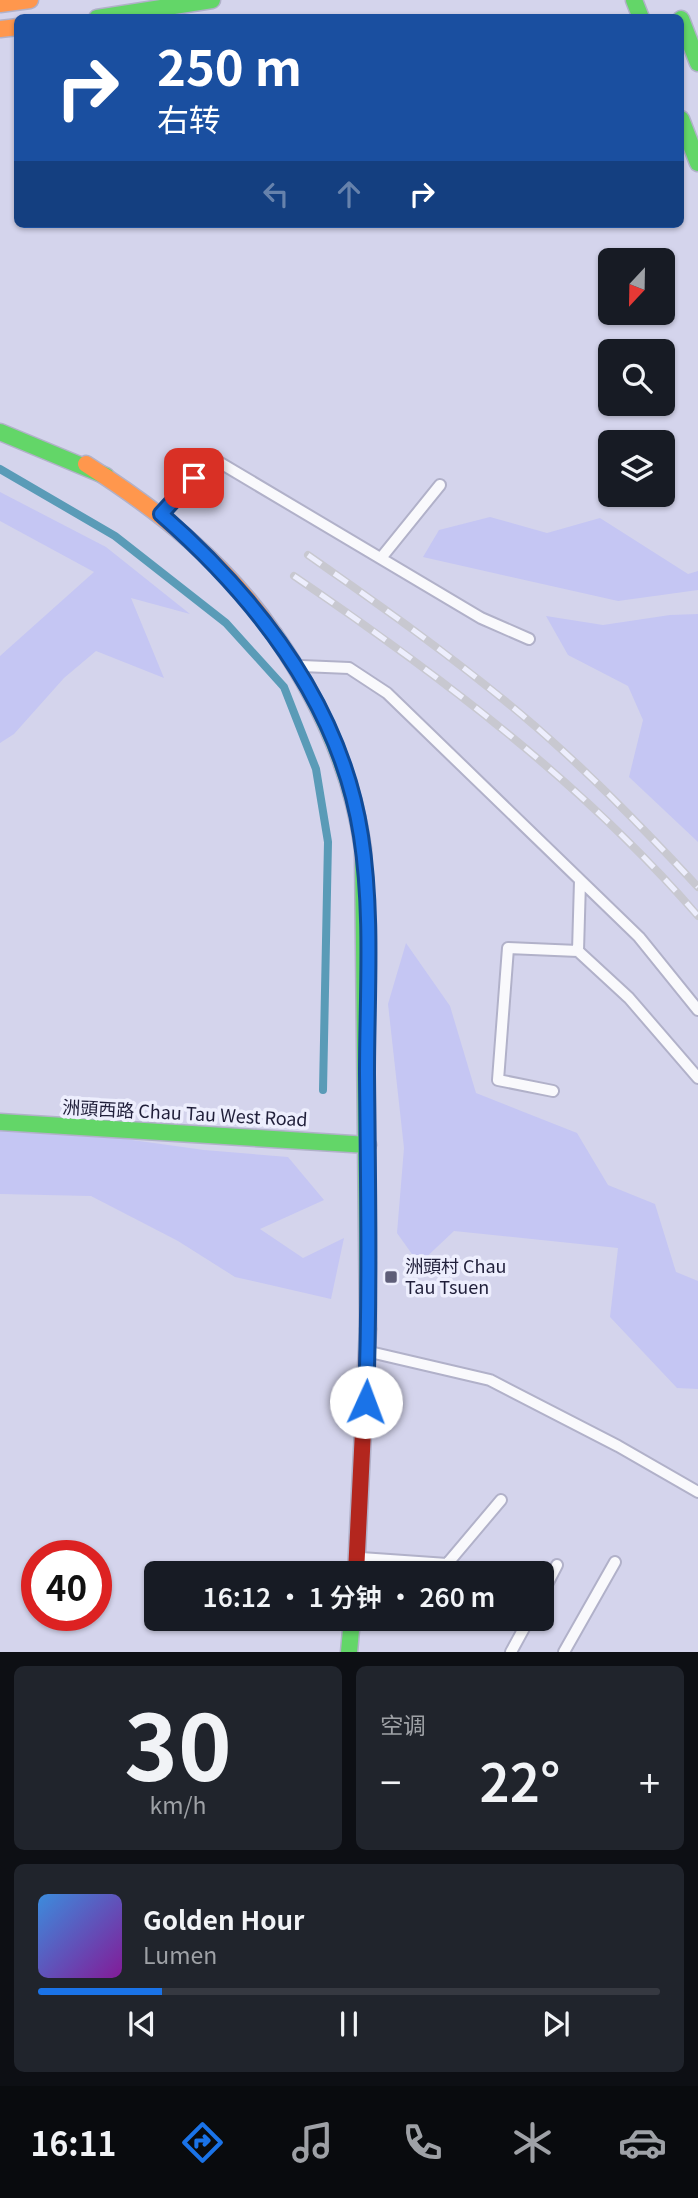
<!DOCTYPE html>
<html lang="zh">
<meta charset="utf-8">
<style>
body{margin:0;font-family:Georgia,"Noto Sans SC",serif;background:#20242c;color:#f1f3f6;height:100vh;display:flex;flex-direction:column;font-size:26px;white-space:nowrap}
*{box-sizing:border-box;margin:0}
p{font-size:23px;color:#9ea1a6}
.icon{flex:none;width:38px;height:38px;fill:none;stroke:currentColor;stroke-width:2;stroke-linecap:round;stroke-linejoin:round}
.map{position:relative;height:1652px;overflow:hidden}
.drawer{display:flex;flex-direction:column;gap:14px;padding:14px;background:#0d0f14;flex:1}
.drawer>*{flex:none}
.hud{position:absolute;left:14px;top:14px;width:670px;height:214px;border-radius:10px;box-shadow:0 2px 5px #0004;background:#1a4fa0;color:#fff;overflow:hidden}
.needle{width:46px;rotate:202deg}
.buttons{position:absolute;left:598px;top:248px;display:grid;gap:14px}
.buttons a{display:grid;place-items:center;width:77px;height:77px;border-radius:10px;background:#171b24;box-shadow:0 2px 5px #0004;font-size:35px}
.speed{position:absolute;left:21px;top:1540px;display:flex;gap:14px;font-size:35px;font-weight:700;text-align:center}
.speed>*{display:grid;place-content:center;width:91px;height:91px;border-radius:50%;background:#171b24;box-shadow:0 2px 5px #0004;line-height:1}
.speed .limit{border:10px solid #d22;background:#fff;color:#111}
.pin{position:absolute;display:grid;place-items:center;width:60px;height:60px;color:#fff;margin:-30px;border-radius:14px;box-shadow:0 4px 10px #0006}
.me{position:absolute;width:77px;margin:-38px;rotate:2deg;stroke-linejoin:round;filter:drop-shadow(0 0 5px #0008)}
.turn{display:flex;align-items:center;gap:24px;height:147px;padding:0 28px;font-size:32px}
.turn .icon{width:91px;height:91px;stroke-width:2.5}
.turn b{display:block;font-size:49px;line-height:60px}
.lanes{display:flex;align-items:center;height:66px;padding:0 28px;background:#0003;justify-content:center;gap:35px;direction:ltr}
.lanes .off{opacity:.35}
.big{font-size:52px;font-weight:600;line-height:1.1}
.drawer .widget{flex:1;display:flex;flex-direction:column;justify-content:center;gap:10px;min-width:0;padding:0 24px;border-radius:10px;background:#20242c}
.drawer .dial{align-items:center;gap:0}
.dial b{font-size:91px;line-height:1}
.song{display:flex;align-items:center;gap:21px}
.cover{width:84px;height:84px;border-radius:10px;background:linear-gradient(135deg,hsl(210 70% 55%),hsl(290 70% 35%))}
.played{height:7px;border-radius:4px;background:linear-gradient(90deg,#1a73e8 20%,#363941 20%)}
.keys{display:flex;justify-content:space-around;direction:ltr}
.heat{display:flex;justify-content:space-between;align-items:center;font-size:38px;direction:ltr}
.drawer .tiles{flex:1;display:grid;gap:14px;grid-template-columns:1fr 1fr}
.widget:last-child{grid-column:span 2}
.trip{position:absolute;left:144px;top:1561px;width:410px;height:70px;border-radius:10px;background:#171b24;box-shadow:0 2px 5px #0004;font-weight:600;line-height:70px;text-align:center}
.menu{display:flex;height:112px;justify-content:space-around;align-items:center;background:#090b0e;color:#9ea1a6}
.menu .icon{width:49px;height:49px}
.menu .active{color:#1a73e8}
.menu b{font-size:32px;color:#f1f3f6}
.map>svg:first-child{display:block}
.green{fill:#c5c6f3}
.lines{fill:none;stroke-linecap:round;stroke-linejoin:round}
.stream{stroke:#5a9bb7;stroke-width:8}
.lane-casing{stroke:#b1b1c9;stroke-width:14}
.fast-casing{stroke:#b1b1c9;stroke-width:19}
.slow-casing{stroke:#b1b1c9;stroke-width:19}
.jam-casing{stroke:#b1b1c9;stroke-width:19}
.lane{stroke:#f9f9fc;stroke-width:10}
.fast{stroke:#63d668;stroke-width:16}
.slow{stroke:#ff974d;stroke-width:16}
.jam{stroke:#b3261e;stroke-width:16}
.rail-casing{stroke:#c8c8d0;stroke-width:8}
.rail{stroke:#edeefd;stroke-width:5;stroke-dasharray:16;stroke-linecap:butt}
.route-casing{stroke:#114b97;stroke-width:18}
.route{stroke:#1a73e8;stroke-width:12}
.poi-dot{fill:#5e5e78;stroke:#edeefd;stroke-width:2.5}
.labels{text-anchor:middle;stroke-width:7;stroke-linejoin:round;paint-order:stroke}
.street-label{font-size:18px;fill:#1f1e39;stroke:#edeefd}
.poi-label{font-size:18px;fill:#1f1e39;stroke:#edeefd;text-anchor:start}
</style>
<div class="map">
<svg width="698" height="1652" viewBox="0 0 698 1652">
<rect width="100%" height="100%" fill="#d4d4ec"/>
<path class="green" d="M0,492L106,547L190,614L131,598L164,678L96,651L64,678L14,734L0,743V656L94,572L0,521Z
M490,517L547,533L600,518L688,574L698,571V590L618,601L423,557L439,530Z
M698,614V842L629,777L643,720L628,686L568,655L546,616L603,625L670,615Z
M406,943L450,1006L476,1093L577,1133L608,1185L655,1204L676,1272L698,1281V1389L677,1388L610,1317L618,1248L454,1231L419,1264L397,1233L404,1148L388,1004Z
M31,1126L204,1150L288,1157L324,1200L260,1229L303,1258L344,1238L331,1299L235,1277L178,1241L91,1196L0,1194V1131Z"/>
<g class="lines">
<path class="stream" d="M0,469L115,536L226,623L284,687L316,769L328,842L323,1090"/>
<defs>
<path id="lane" d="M161,514L212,458L481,618L529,639
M381,558L440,485
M302,666L349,668L387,693L639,937L698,1010
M580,881L578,951L629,998L698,1078
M553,1091L498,1080L508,948L578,951
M370,1352L490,1380L618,1446L698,1492
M361,1558L447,1564L501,1500
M541,1596L557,1565
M511,1652L529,1619
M564,1652L615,1562"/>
<path id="fast" d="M634,0L641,18
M97,18L212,0
M681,19L698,63
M681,119L698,163
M0,432L106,476
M274,634C319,699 352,770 363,849L368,1329
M0,1122L368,1145
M349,1652L352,1619"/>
<path id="slow" d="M0,4L30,0
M0,29L18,27
M86,464C158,510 226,563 274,634"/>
<path id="jam" d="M356,1573L368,1329"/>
</defs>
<use href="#lane" class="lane-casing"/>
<use href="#fast" class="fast-casing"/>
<use href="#slow" class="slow-casing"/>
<use href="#jam" class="jam-casing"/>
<use href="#lane" class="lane"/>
<use href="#fast" class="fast"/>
<use href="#slow" class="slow"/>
<use href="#jam" class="jam"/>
<defs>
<path id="rail" d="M308,555C381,606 453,657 522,715C585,768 642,827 698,887
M294,576C439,675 582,782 698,916"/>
</defs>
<use href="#rail" class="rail-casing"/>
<use href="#rail" class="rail"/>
</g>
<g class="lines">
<defs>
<path id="route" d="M194,478L161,514C258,599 341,705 361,836C373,913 367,995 367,1074C368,1183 370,1293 366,1402"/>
</defs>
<use href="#route" class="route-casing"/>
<use href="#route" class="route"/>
</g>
<rect class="poi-dot" x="384" y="1270" width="14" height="14" rx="3.5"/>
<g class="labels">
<g class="street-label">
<text transform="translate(185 1114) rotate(3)" y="6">洲頭西路 Chau Tau West Road</text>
</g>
<g class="poi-label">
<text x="405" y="1273">洲頭村 Chau<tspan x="405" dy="21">Tau Tsuen</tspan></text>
</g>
</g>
</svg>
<div class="buttons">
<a><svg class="needle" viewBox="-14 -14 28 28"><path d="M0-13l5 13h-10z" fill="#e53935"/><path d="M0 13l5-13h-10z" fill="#9ea1a6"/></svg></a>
<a><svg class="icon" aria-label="search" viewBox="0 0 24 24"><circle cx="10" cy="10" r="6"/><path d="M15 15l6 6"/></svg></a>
<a><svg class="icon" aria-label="layers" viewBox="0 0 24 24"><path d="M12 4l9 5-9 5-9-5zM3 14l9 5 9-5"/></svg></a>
</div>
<div class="speed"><div class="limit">40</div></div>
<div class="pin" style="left:194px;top:478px;background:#d93025"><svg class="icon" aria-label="arrive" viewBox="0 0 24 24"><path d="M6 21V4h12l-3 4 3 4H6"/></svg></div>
<svg class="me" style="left:366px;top:1402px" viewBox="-20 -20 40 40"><circle r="19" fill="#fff"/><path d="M0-13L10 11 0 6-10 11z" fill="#1a73e8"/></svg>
<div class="trip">16:12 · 1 分钟 · 260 m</div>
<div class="hud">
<div class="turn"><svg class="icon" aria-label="right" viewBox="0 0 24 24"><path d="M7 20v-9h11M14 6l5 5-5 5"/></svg><div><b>250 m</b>右转</div></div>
<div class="lanes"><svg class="icon off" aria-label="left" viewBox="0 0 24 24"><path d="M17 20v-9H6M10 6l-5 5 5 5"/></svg><svg class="icon off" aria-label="ahead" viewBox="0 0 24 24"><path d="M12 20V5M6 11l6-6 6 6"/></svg><svg class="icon" aria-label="right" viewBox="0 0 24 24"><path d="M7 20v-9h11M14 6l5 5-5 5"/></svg></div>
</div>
</div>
<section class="drawer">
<div class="tiles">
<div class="widget dial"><b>30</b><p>km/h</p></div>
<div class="widget"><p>空调</p>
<div class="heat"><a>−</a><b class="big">22°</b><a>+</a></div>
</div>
<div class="widget">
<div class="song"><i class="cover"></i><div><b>Golden Hour</b><p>Lumen</p></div></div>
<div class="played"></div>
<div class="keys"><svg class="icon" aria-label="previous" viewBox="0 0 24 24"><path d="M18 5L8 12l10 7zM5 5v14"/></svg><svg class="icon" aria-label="pause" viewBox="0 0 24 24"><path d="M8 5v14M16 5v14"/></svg><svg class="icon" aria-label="next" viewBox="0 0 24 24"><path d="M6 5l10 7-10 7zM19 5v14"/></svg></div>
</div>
</div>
</section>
<nav class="menu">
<b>16:11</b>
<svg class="icon active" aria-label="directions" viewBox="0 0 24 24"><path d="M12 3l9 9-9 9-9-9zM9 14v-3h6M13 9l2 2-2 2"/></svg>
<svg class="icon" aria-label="music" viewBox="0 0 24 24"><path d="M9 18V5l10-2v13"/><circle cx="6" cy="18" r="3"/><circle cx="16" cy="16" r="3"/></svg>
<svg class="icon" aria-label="phone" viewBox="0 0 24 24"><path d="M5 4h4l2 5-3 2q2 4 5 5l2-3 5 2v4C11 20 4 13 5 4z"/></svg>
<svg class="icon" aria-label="climate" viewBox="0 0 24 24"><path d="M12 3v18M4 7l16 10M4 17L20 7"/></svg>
<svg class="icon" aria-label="car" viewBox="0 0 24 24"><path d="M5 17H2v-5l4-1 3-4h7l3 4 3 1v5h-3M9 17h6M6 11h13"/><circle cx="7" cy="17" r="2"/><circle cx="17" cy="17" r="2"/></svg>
</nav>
